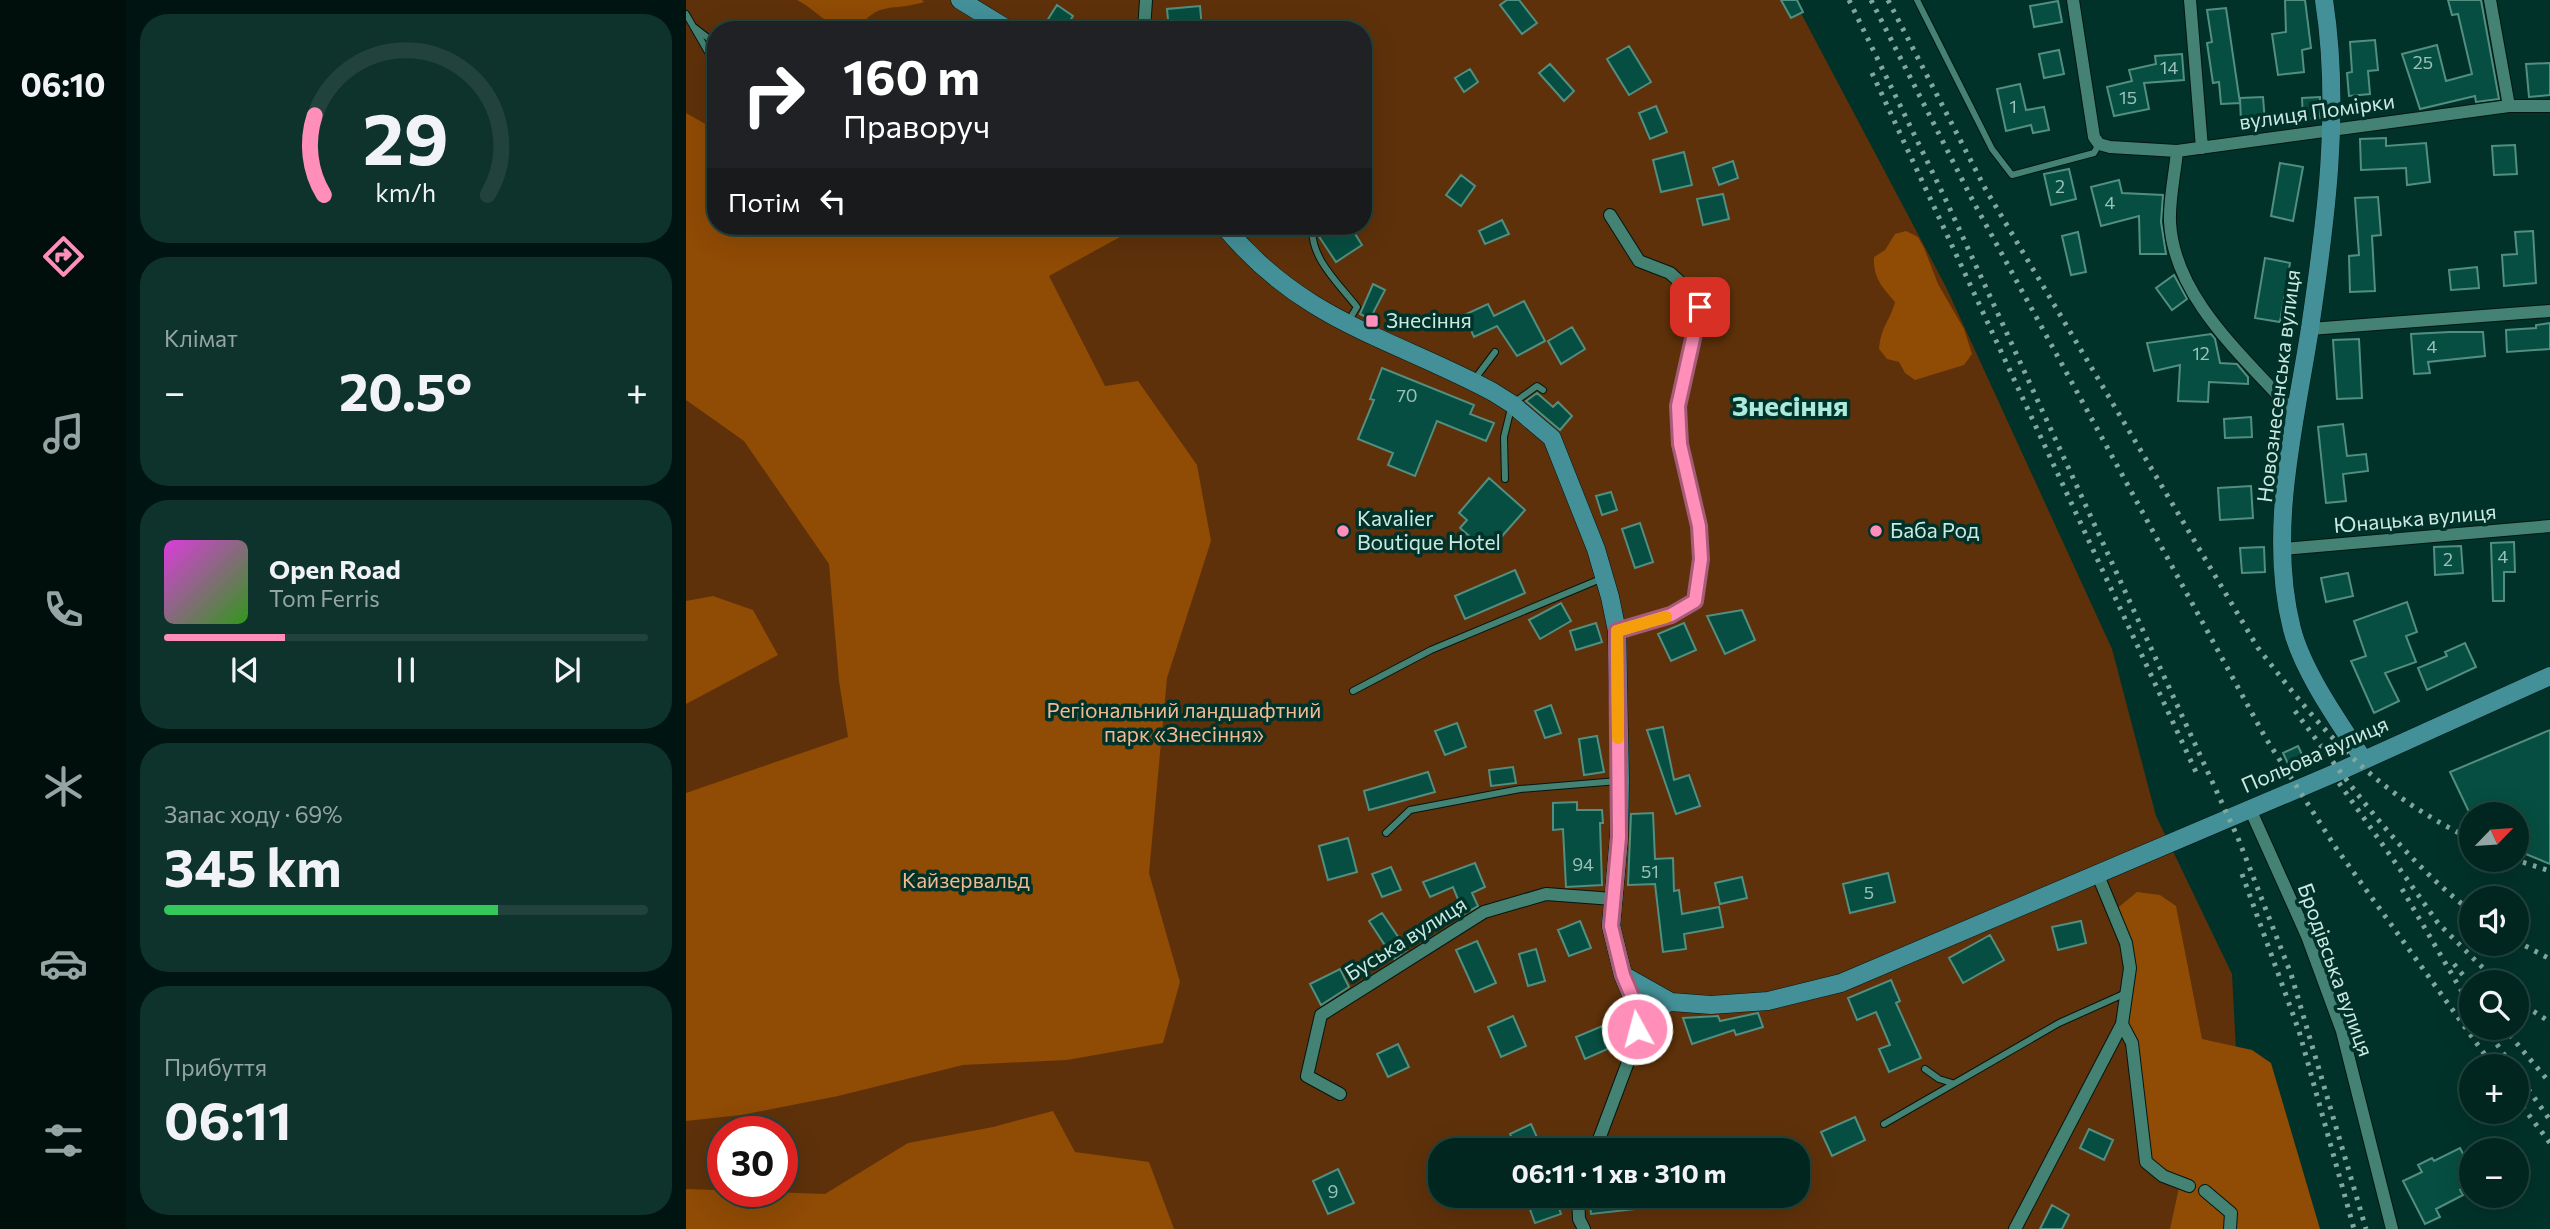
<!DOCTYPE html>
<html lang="uk">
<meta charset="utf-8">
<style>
body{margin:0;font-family:Commissioner,sans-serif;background:#0e322c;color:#f1f3f6;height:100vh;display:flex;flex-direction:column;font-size:26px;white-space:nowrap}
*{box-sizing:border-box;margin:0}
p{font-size:23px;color:#95a5a4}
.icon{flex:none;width:38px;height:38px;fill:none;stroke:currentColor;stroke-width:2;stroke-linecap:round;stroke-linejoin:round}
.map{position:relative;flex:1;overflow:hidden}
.sheet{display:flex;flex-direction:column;gap:14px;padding:14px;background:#001511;width:560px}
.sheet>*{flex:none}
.banner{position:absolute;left:21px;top:21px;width:665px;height:214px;border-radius:28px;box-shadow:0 7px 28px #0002,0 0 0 2px #22433d;background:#202124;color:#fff;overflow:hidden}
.needle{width:46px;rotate:65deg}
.buttons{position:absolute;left:1773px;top:802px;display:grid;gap:14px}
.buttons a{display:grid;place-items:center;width:70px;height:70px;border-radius:50%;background:#00261f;box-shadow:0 7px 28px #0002,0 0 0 2px #22433d;font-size:35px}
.speed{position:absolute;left:21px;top:1116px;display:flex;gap:14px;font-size:35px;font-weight:700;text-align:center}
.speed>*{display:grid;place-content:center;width:91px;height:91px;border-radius:50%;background:#00261f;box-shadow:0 7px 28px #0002,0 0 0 2px #22433d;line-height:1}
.speed .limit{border:10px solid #d22;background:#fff;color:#111}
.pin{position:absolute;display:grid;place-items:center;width:60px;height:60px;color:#fff;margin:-30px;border-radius:14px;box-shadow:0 4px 10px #0006}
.me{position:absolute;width:77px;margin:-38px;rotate:353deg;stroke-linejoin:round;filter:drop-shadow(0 0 5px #0008)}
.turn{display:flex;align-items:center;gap:24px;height:147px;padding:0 21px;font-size:32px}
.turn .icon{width:91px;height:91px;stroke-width:2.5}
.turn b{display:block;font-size:49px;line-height:60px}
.then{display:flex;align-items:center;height:66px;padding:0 21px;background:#0003;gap:14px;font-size:26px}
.big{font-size:52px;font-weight:700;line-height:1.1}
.sheet .tile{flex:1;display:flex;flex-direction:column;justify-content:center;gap:10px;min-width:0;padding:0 24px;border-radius:28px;background:#0e322c}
.sheet .dial{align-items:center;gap:0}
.dial svg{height:182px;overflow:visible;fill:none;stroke:#22433d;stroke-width:7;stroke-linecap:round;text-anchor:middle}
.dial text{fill:#f1f3f6;stroke:none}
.song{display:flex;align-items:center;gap:21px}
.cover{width:84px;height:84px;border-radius:10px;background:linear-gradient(135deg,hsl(300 70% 55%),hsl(110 70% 35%))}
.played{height:7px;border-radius:4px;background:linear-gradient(90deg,#ff8eb9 25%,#22433d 25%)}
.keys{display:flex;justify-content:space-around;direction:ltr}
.heat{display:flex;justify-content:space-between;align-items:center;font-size:38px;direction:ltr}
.charge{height:10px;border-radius:5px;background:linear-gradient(90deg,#34c759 69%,#22433d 0)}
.trip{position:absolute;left:742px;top:1138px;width:382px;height:70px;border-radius:28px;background:#00261f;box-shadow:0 7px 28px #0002,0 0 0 2px #22433d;font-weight:700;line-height:70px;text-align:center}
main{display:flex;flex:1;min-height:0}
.menu{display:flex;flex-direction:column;width:126px;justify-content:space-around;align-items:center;background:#000f0c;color:#95a5a4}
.menu .icon{width:49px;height:49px}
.menu .active{color:#ff8eb9}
.menu b{font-size:32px;color:#f1f3f6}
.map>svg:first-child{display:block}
.green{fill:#5e310a;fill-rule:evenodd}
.forest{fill:#904b05}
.building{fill:#064e41;stroke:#528f80;stroke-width:2}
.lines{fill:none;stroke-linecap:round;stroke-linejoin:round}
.lane-casing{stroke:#041612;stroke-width:8}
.street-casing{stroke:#041612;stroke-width:14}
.secondary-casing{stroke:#041612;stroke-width:19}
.lane{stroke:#448273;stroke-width:6}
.street{stroke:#448273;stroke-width:12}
.secondary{stroke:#439098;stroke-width:18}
.rail{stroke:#81a79e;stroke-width:5;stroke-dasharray:3.5 7;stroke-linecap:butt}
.route-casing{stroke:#a65c78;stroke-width:18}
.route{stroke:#ff8eb9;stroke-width:12}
.slow{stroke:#f59e0b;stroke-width:12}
.poi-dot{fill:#ff8eb9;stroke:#003229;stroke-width:2.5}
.labels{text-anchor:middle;stroke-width:7;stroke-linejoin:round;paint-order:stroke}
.number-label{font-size:18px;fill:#9ac2b8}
.street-label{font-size:21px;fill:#cbe9e0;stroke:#003229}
.poi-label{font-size:21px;fill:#cbe9e0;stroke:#003229;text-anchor:start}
.park-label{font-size:21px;fill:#f4b990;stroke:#003229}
.district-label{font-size:28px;font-weight:bold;fill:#acebdb;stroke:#003229}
</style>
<main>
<nav class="menu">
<b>06:10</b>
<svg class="icon active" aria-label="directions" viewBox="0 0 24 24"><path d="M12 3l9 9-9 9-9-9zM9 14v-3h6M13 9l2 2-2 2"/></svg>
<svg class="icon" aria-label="music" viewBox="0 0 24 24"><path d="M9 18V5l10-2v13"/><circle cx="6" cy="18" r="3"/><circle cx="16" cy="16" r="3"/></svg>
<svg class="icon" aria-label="phone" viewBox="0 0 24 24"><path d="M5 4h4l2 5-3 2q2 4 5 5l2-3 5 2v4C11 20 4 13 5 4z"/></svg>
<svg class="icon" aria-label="climate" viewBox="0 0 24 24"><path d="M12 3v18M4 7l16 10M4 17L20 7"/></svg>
<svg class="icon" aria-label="car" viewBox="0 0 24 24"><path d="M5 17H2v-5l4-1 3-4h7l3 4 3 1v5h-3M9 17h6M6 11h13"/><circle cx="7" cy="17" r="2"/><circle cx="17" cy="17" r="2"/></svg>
<svg class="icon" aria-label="filters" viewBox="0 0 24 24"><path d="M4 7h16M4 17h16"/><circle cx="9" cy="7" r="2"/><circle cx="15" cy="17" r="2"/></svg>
</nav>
<section class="sheet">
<div class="tile dial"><svg viewBox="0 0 100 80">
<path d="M14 69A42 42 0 1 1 86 69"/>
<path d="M14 69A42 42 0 0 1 10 34" stroke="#ff8eb9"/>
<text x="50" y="56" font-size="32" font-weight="700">29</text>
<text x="50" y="72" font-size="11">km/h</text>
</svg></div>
<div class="tile"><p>Клімат</p>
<div class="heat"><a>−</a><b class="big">20.5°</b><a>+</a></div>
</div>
<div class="tile">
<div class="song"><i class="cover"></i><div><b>Open Road</b><p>Tom Ferris</p></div></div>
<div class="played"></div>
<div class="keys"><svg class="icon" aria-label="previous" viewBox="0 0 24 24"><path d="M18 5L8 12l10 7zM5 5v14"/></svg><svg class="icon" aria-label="pause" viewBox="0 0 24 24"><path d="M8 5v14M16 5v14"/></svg><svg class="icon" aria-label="next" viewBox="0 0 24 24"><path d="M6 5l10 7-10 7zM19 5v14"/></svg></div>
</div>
<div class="tile"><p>Запас ходу · 69%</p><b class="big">345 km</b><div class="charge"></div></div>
<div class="tile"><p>Прибуття</p><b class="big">06:11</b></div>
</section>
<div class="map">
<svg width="1864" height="1229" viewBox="0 0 1864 1229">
<rect width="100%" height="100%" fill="#003229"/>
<path class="green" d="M0,0H1108L1260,287L1426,649L1470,816L1546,974L1558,1205L1550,1229H0ZM30,30H677V226H30ZM37,1132H96V1192H37ZM754,1150H1111V1195H754Z"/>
<path class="forest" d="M111,0H236L238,2C206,12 192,0 171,30C142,30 134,12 111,0Z
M0,113L30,130V226H454L363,276L419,386L452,381L511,465L525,541L481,678L463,873L494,982L477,1043L381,1060L277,1065L152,1096L55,1115L0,1121V793L162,737L153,681L143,564L58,441L0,400Z
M1220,231L1232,237L1238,248L1252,284L1278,329L1286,354L1278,365L1229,380L1219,373L1213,362L1201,359L1193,349C1195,326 1204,321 1209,302C1196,287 1187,278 1188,257L1199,250L1209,234Z
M27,596L67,610L92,655L0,704V601Z
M1451,892L1474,895L1490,906L1516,1039L1566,1050L1585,1063L1634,1229H1484L1494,1183L1460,1162L1446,1044L1436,1024L1444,968L1428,911Z
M367,1111L389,1152L463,1162L488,1229H0V1189L139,1194L222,1143L307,1127Z"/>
<path class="building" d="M821,0H833L851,23L836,34L814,5Z
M1095,0H1111L1117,12L1105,18Z
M1599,0H1619L1625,48L1616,50L1618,72L1592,75L1586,34L1600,32Z
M1762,0H1795L1813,99L1790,102L1789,96L1734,109L1716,54L1751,45L1760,81L1786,74L1772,14L1766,15Z
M1372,1L1376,22L1348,27L1344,6Z
M371,5L387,16L378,30H368L359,24Z
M514,6L516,30H483L481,9Z
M1540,8L1554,103L1535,104L1533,82L1527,83L1521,43L1526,42L1521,10Z
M1689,40L1692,70L1682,71L1684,94L1663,96L1661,73L1666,72L1664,42Z
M943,46L965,82L943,95L921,59Z
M1373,50L1378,74L1358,78L1353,54Z
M1496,54L1498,80L1458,83L1463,109L1428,116L1421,87L1446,81L1443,70L1470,64L1469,56Z
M1864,63V95L1843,97L1840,64Z
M864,64L888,91L878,101L853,73Z
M784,69L792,82L778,92L769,78Z
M1334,84L1340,110L1358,107L1363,130L1347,133L1345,125L1320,131L1311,89Z
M1577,97L1579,122L1555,123L1554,98Z
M1634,97V118L1617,119L1616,98Z
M970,106L981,132L964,139L953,113Z
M1700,138V146L1740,143L1744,182L1721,185L1720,168L1675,170L1674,139Z
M1829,145L1831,174L1808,175L1806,146Z
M998,152L1006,185L975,192L967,160Z
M1047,161L1052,178L1033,185L1027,168Z
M1594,163L1617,167L1607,221L1585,216Z
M1383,169L1390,199L1365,205L1358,174Z
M775,175L789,186L775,206L760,195Z
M1433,180L1436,193L1477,195L1475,222L1480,254H1454L1453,216L1415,226L1405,187Z
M1037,194L1043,219L1017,225L1011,199Z
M1692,197L1695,235L1686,236L1689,291L1664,292L1663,256L1673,255L1669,198Z
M816,220L823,234L799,244L793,231Z
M633,226H664L676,245L650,262L632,235Z
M1847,231L1850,283L1818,286L1816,255L1831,254L1829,232Z
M1392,232L1400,272L1385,275L1376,236Z
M1579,258L1604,263L1594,322L1569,318Z
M1791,267L1793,288L1765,290L1763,270Z
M1488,275L1501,299L1486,310L1470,288Z
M687,284L699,290L684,319L674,314Z
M838,301L859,341L831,356L811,326L788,337L778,315L802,304L808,316Z
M1864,323V349L1821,352L1820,330L1850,328V325Z
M886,327L899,349L875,364L862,341Z
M1764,332H1797L1799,356L1742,362L1744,373L1728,374L1725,334Z
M1525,334L1529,339L1534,363L1551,364L1562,377V384L1523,382L1522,402L1492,401L1494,365L1468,371L1461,343Z
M1673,339L1676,398L1651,399L1647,340Z
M696,368L788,405L784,414L808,423L800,441L751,421L729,476L702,465L707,453L672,439L688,400L684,399Z
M851,393L867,407L872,402L886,416L874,430L840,401Z
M1565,417L1566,437L1539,438L1538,419Z
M1657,424L1661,456L1680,454L1682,471L1657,474L1660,501L1640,503L1632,427Z
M803,478L839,510L802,552L774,528L781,520L773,513Z
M1565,486L1567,518L1534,520L1532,488Z
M925,492L931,510L916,515L910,496Z
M954,523L967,562L949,568L936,529Z
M1828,542L1829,572H1818V601H1807L1805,543Z
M1775,546L1777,573L1749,575L1748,547Z
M1578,547L1579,572L1556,573L1554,548Z
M829,570L839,593L779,619L769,596Z
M1662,573L1667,596L1640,602L1635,578Z
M1721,602L1731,632L1720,636L1730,662L1699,673L1713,701L1688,713L1665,661L1680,656L1668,621Z
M875,603L885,621L854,639L843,620Z
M1056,610L1069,640L1039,654L1021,616Z
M910,623L916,642L890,650L884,631Z
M998,623L1010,650L985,661L972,634Z
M1779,643L1790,667L1741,690L1732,668L1761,656L1759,652Z
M865,705L875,733L859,738L849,711Z
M771,723L780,747L759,755L749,731Z
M977,727L988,780L1003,775L1014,806L990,814L961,730Z
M1864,730V864L1830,850V814H1784L1764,772Z
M911,736L918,772L898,775L893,739Z
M1612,746L1619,761L1604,768L1597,753Z
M827,767L830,783L805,786L803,770Z
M742,772L749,792L683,810L678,791Z
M891,802V810H916L917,823H914L916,885L880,887L877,829L867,830V803Z
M967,813L969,859L987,858L988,891L993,890L996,914L1033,907L1037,927L998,934L1000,949L977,952L969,884L942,885L945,814Z
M662,838L671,872L642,880L633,846Z
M789,863L799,887L786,893L792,906L778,914L767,887L744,897L737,882Z
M705,867L715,890L696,897L686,874Z
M1202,873L1209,902L1164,913L1157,884Z
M1056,877L1061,898L1034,904L1029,883Z
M696,913L721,950L708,959L683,921Z
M894,921L905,948L883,956L872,930Z
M1395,921L1400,943L1372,950L1366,927Z
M1304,935L1318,960L1277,983L1263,958Z
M791,941L810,983L789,992L770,950Z
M850,949L859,981L842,986L833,954Z
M654,969L663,987L635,1005L624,984Z
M1205,980L1214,1001L1210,1003L1235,1058L1203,1072L1193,1049L1204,1045L1190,1012L1171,1020L1162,998Z
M1072,1013L1077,1027L1050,1035L1048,1030L1006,1044L997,1018L1032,1016L1034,1021Z
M827,1016L840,1046L815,1057L802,1027Z
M926,1022L935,1043L899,1059L890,1037Z
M712,1044L723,1067L702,1077L691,1054Z
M1169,1117L1179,1140L1146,1156L1135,1132Z
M845,1124L854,1144L831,1150L824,1134Z
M1403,1129L1427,1140L1418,1160L1394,1148Z
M1774,1148L1785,1169V1184L1774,1190L1777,1195L1750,1209L1754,1217L1739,1224L1717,1181L1736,1172L1732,1165L1746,1158L1748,1161Z
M652,1169L668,1203L642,1214L627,1181Z
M856,1195H868L875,1214L849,1223L841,1201Z
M903,1195H994V1204L905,1214Z
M1366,1205L1383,1215L1376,1229H1354Z"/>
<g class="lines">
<defs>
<path id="lane" d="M1231,0L1306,149L1326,175L1408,153L1413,144
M0,14L30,66
M8,27L26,41L30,40
M74,30H90
M627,226C622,256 654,285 671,307L663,320
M788,380L809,352
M819,479L818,437L826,404L851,386L857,390
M667,691L745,650L917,578
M700,833L724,810L834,789L932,781
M1239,1069L1253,1079L1266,1083
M1198,1124L1373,1023L1440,993"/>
<path id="street" d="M1387,0L1408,137L1413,144L1424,147L1491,151L1823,106H1864
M1504,0L1516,148
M1804,0L1823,106
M458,30L460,0
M1491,151C1489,174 1483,199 1484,222C1488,299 1561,359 1608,413
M924,215L953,261L984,273L1008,295L1014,307L992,406L994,445L1013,526L1015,559L1009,601L985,615L931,631
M1624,329L1864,311
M1598,549L1864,526
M1564,809L1621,936L1656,1031L1706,1229
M1436,1024L1446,1043L1460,1162L1477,1176L1503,1186
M654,1094L621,1076L635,1015L798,912L860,894L927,899
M909,1150L948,1046L953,1013
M1519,1191L1545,1213L1544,1229
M892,1195L893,1219L898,1229
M1329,1229L1436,1024L1444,968L1440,943L1411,873"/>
<path id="secondary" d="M274,0L323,30
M1638,0C1655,109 1640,220 1624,328C1609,425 1581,531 1606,629C1617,672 1653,722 1677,759
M538,226C617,322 704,337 807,392L826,404L866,438L910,549L924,597L931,631L934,781L933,837L925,926L937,975L953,1013L985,1002L1025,1005L1082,1001L1155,983L1654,771L1864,676
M937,975L985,1002"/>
</defs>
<use href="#lane" class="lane-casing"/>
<use href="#street" class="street-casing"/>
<use href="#secondary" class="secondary-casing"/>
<use href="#lane" class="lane"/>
<use href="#street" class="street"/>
<use href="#secondary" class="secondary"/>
<path class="rail" d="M1163,0L1258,196L1552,838L1605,974L1680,1229
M1185,0L1287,201L1579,737L1650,848L1807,1066
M1202,0L1300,190L1572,648C1638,733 1685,790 1785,839
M1186,73L1510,772
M1609,711C1662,782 1714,857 1785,911
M1653,783L1752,923L1811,982
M1827,859L1864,871
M1556,874L1613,1031L1668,1229
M1716,889L1785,1007
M1830,941L1864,959
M1768,964L1785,985
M1830,1000L1864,1022
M1799,1027L1826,1066
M1817,1027L1864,1083
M1830,1072L1864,1120
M1830,1098L1864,1143"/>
</g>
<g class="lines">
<defs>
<path id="route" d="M951,1029L953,1013L937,975L925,926L933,837L931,631L985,615L1009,601L1015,559L1013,526L994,444L992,406L1014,307"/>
</defs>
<use href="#route" class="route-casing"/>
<use href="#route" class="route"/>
<path class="slow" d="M932,738L931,631L980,617"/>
</g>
<g class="poi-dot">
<rect x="679" y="314" width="14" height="14" rx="3.5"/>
<circle cx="657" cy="531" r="7"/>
<circle cx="1190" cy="531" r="7"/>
</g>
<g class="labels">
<g class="number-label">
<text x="1737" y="69">25</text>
<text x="1483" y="74">14</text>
<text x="1442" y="104">15</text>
<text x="1327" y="113">1</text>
<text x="1374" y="193">2</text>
<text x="1424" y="209">4</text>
<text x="1746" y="353">4</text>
<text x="1515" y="360">12</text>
<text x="721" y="402">70</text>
<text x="1817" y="563">4</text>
<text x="1762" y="566">2</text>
<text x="897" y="871">94</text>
<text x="964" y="878">51</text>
<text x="1183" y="899">5</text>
<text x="647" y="1198">9</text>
</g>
<g class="street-label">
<text transform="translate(1631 112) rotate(-8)" y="7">вулиця Помірки</text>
<text transform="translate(1593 386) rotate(-83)" y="7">Новознесенська вулиця</text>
<text transform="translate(1729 519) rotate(-5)" y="7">Юнацька вулиця</text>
<text transform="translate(1629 755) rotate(-24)" y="7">Польова вулиця</text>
<text transform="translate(720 939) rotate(-32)" y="7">Буська вулиця</text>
<text transform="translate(1649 970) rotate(70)" y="7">Бродівська вулиця</text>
</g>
<g class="poi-label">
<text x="700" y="328">Знесіння</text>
<text x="671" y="526">Kavalier<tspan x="671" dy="24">Boutique Hotel</tspan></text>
<text x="1204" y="538">Баба Род</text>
</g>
<g class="park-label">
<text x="498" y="718">Регіональний ландшафтний<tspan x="498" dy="24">парк «Знесіння»</tspan></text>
<text x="280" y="888">Кайзервальд</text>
</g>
<g class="district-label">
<text x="1104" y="416">Знесіння</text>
</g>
</g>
</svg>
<div class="buttons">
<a><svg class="needle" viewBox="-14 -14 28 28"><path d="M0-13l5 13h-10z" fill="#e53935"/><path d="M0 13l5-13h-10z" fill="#95a5a4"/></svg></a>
<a><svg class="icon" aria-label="sound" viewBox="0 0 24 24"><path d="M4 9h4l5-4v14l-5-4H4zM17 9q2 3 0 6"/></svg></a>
<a><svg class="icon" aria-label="search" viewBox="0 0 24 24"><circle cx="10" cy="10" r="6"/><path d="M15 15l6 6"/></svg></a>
<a>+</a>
<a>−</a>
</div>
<div class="speed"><div class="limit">30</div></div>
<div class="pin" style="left:1014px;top:307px;background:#d93025"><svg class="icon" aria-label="arrive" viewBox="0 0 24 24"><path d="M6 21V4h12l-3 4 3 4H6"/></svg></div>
<svg class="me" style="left:951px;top:1029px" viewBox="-20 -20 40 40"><circle r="17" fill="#ff8eb9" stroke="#fff" stroke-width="3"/><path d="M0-11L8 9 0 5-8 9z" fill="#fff"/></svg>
<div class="trip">06:11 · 1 хв · 310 m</div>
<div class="banner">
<div class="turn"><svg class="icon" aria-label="right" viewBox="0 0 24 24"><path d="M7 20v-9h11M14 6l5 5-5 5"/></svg><div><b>160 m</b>Праворуч</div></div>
<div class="then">Потім<svg class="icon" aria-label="left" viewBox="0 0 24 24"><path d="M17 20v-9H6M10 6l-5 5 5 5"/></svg></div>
</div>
</div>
</main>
